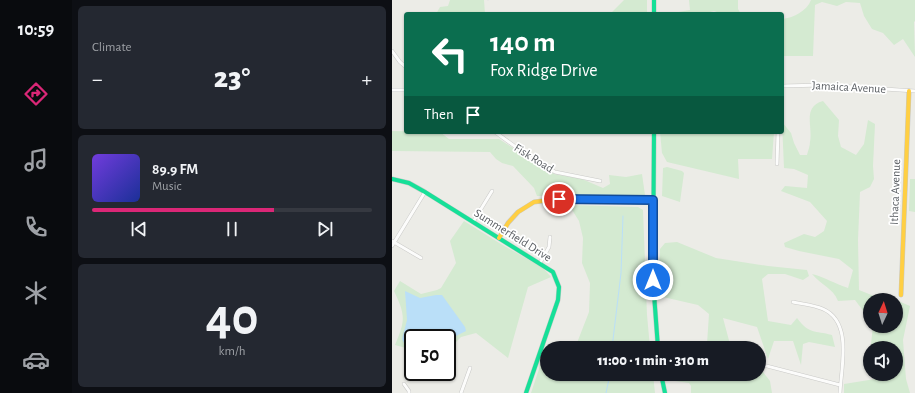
<!DOCTYPE html>
<meta charset="utf-8">
<style>
body{margin:0;font-family:"Alegreya Sans",sans-serif;background:#242831;color:#f1f3f6;height:100vh;display:flex;flex-direction:column;font-size:15px;white-space:nowrap}
*{box-sizing:border-box;margin:0}
p{font-size:13px;color:#9ea1a6}
.icon{flex:none;width:22px;height:22px;fill:none;stroke:currentColor;stroke-width:2;stroke-linecap:round;stroke-linejoin:round}
.map{position:relative;flex:1;overflow:hidden}
.side{display:flex;flex-direction:column;gap:6px;padding:6px;background:#0d0f14;width:320px}
.side>*{flex:none}
.hud{position:absolute;left:12px;top:12px;width:380px;height:122px;border-radius:4px;box-shadow:0 1px 3px #0004;background:#0b6e4f;color:#fff;overflow:hidden}
.needle{width:26px;rotate:4deg}
.fabs{position:absolute;left:471px;top:293px;display:grid;gap:8px}
.fabs a{display:grid;place-items:center;width:40px;height:40px;border-radius:50%;background:#171b24;box-shadow:0 1px 3px #0004;font-size:20px}
.speed{position:absolute;left:12px;top:329px;display:flex;gap:8px;font-size:20px;font-weight:700;text-align:center}
.speed>*{display:grid;place-content:center;width:52px;height:52px;border-radius:50%;background:#171b24;box-shadow:0 1px 3px #0004;line-height:1}
.speed .limit{border:2px solid #111;border-radius:6px;background:#fff;color:#111}
.pin{position:absolute;display:grid;place-items:center;width:34px;height:34px;color:#fff;margin:-17px;border:2px solid #fff;border-radius:50%;box-shadow:0 1px 4px #0007}
.me{position:absolute;width:44px;margin:-22px;rotate:0deg;stroke-linejoin:round;filter:drop-shadow(0 0 3px #0008)}
.turn{display:flex;align-items:center;gap:14px;height:84px;padding:0 20px;font-size:18px}
.turn .icon{width:52px;height:52px;stroke-width:2.5}
.turn b{display:block;font-size:28px;line-height:34px}
.then{display:flex;align-items:center;height:38px;padding:0 20px;background:#0003;gap:8px;font-size:15px}
.big{font-size:30px;font-weight:800;line-height:1.1}
.side .card{flex:1;display:flex;flex-direction:column;justify-content:center;gap:6px;min-width:0;padding:0 14px;border-radius:6px;background:#242831}
.side .dial{align-items:center;gap:0}
.dial b{font-size:52px;line-height:1}
.song{display:flex;align-items:center;gap:12px}
.cover{width:48px;height:48px;border-radius:6px;background:linear-gradient(135deg,hsl(260 70% 55%),hsl(230 70% 35%))}
.played{height:4px;border-radius:2px;background:linear-gradient(90deg,#db2777 65%,#363941 65%)}
.keys{display:flex;justify-content:space-around;direction:ltr}
.heat{display:flex;justify-content:space-between;align-items:center;font-size:22px;direction:ltr}
.trip{position:absolute;left:148px;top:341px;width:226px;height:40px;border-radius:20px;background:#171b24;box-shadow:0 1px 3px #0004;font-weight:800;line-height:40px;text-align:center}
main{display:flex;flex:1;min-height:0}
.tab-bar{display:flex;flex-direction:column;width:72px;justify-content:space-around;align-items:center;background:#090b0e;color:#9ea1a6}
.tab-bar .icon{width:28px;height:28px}
.tab-bar .current{color:#db2777}
.tab-bar b{font-size:18px;color:#f1f3f6}
.map>svg:first-child{display:block}
.green{fill:#d4ead1}
.water{fill:#badff8}
.lines{fill:none;stroke-linecap:round;stroke-linejoin:round}
.stream{stroke:#badff8;stroke-width:1}
.street-casing{stroke:#c9c9c7;stroke-width:4}
.fast-casing{stroke:#c8c9c7;stroke-width:5}
.slow-casing{stroke:#c8c9c7;stroke-width:5}
.street{stroke:#fcfcfb;stroke-width:3}
.fast{stroke:#16e098;stroke-width:4}
.slow{stroke:#ffcf43;stroke-width:4}
.rail{stroke:#e3e4e3;stroke-width:1;stroke-dasharray:1 5;stroke-linecap:butt}
.route-casing{stroke:#114b97;stroke-width:10}
.route{stroke:#1a73e8;stroke-width:7}
.labels{text-anchor:middle;stroke-width:3.5;stroke-linejoin:round;paint-order:stroke}
.street-label{font-size:12px;fill:#5c6065;stroke:#fff}
</style>
<main>
<nav class="tab-bar">
<b>10:59</b>
<svg class="icon current" aria-label="directions" viewBox="0 0 24 24"><path d="M12 3l9 9-9 9-9-9zM9 14v-3h6M13 9l2 2-2 2"/></svg>
<svg class="icon" aria-label="music" viewBox="0 0 24 24"><path d="M9 18V5l10-2v13"/><circle cx="6" cy="18" r="3"/><circle cx="16" cy="16" r="3"/></svg>
<svg class="icon" aria-label="phone" viewBox="0 0 24 24"><path d="M5 4h4l2 5-3 2q2 4 5 5l2-3 5 2v4C11 20 4 13 5 4z"/></svg>
<svg class="icon" aria-label="climate" viewBox="0 0 24 24"><path d="M12 3v18M4 7l16 10M4 17L20 7"/></svg>
<svg class="icon" aria-label="car" viewBox="0 0 24 24"><path d="M5 17H2v-5l4-1 3-4h7l3 4 3 1v5h-3M9 17h6M6 11h13"/><circle cx="7" cy="17" r="2"/><circle cx="17" cy="17" r="2"/></svg>
</nav>
<section class="side">
<div class="card"><p>Climate</p>
<div class="heat"><a>−</a><b class="big">23°</b><a>+</a></div>
</div>
<div class="card">
<div class="song"><i class="cover"></i><div><b>89.9 FM</b><p>Music</p></div></div>
<div class="played"></div>
<div class="keys"><svg class="icon" aria-label="previous" viewBox="0 0 24 24"><path d="M18 5L8 12l10 7zM5 5v14"/></svg><svg class="icon" aria-label="pause" viewBox="0 0 24 24"><path d="M8 5v14M16 5v14"/></svg><svg class="icon" aria-label="next" viewBox="0 0 24 24"><path d="M6 5l10 7-10 7zM19 5v14"/></svg></div>
</div>
<div class="card dial"><b>40</b><p>km/h</p></div>
</section>
<div class="map">
<svg width="523" height="393" viewBox="0 0 523 393">
<rect width="100%" height="100%" fill="#ecece7"/>
<path class="green" d="M58,0H92L93,14H44L48,7L56,6Z
M232,0H255V14H218Z
M297,0H346V9L349,14H331L322,11L310,14H275L298,10Z
M419,0H523V21L522,22L523,57L511,39L502,45L491,33L480,29L472,16L468,3L454,2L445,6L430,2L423,5L421,56H390V19C401,18 415,11 419,0Z
M431,101L447,120L446,136L449,147L464,155L472,144L476,120L483,124L481,166L482,179L478,187L468,192L466,240L467,290L482,296L504,300H478V318L472,312L463,300L446,301C441,288 429,285 420,274C433,277 443,284 456,288L461,270L447,259L407,251L393,247L392,243L412,234L423,237L432,231L435,221L418,202L389,191L393,186L415,188L416,175L402,169L392,168L390,122L399,133L402,143L408,155H415C416,151 418,146 418,142C421,126 410,107 431,101Z
M0,131L48,132L57,139H107L162,174L190,179L211,188L218,184L217,175L234,177L250,174L253,195L145,196L142,188L121,166L110,163L104,159L98,152L0,151Z
M268,132H382L380,159H346L347,179L275,162L270,153Z
M275,167L290,171L292,173L288,202L270,196L271,168Z
M518,179H523V212L517,211Z
M177,205L246,207L251,210L255,315L258,348H183L197,312L198,283L190,263L191,238L187,221Z
M72,221L109,244L151,268L159,277L136,287L116,358L84,333L69,337L55,351V338H21V350L3,345C13,321 14,316 2,291L8,281L29,294L45,290L49,288L64,263L58,241Z
M285,242L324,258L376,266L415,270L417,276L411,280L393,274H376L370,279L376,321L399,325L405,318C418,335 422,330 440,335L443,347L417,342L411,344L409,365L401,341H382L376,359L365,327L331,318L339,348H321L315,344L317,314L306,305L271,297L276,293L269,284L267,279L268,249L273,243Z
M504,300L518,306L511,340L514,379L518,393H452V384L483,379L487,374H504V348H480L479,344L481,326H504Z
M149,363L155,365V374H261L263,393H139Z
M367,372H371L378,381L380,393H299V386L297,383L283,381L278,376L290,374H323L324,376L338,379L353,374H367Z"/>
<path class="water" d="M13,291L28,298L44,295H50L73,327L74,331L62,337L55,347V338H21V345H13L10,339L15,320Z"/>
<g class="lines">
<path class="stream" d="M220,348L229,273L231,216
M214,393L218,374"/>
<defs>
<path id="street" d="M0,51L8,62L14,67
M390,86L431,85L523,91
M0,90H14
M103,132L139,158L163,172L208,181
M385,164L386,132
M81,222L100,191
M0,241L29,258
M0,246L33,192
M148,263L157,247L158,237
M401,302C410,304 422,305 431,309C461,322 449,367 448,393
M367,364L448,385
M12,384L17,391V393
M69,393L78,368"/>
<path id="fast" d="M262,0V14
M262,132L261,280L266,348
M0,179L17,183L33,192L161,272L167,287L166,300L134,393
M269,374L273,393"/>
<path id="slow" d="M107,238L116,223L126,212L142,202L167,199L261,200
M509,295L517,91"/>
</defs>
<use href="#street" class="street-casing"/>
<use href="#fast" class="fast-casing"/>
<use href="#slow" class="slow-casing"/>
<use href="#street" class="street"/>
<use href="#fast" class="fast"/>
<use href="#slow" class="slow"/>
<path class="rail" d="M96,0V2"/>
</g>
<g class="lines">
<defs>
<path id="route" d="M167,199L261,200V280"/>
</defs>
<use href="#route" class="route-casing"/>
<use href="#route" class="route"/>
</g>
<g class="labels">
<g class="street-label">
<text transform="translate(457 87) rotate(3)" y="4">Jamaica Avenue</text>
<text transform="translate(142 158) rotate(32)" y="4">Fisk Road</text>
<text transform="translate(503 192) rotate(-88)" y="4">Ithaca Avenue</text>
<text transform="translate(121 235) rotate(32)" y="4">Summerfield Drive</text>
</g>
</g>
</svg>
<div class="fabs">
<a><svg class="needle" viewBox="-14 -14 28 28"><path d="M0-13l5 13h-10z" fill="#e53935"/><path d="M0 13l5-13h-10z" fill="#9ea1a6"/></svg></a>
<a><svg class="icon" aria-label="sound" viewBox="0 0 24 24"><path d="M4 9h4l5-4v14l-5-4H4zM17 9q2 3 0 6"/></svg></a>
</div>
<div class="speed"><div class="limit">50</div></div>
<div class="pin" style="left:167px;top:199px;background:#d93025"><svg class="icon" aria-label="arrive" viewBox="0 0 24 24"><path d="M6 21V4h12l-3 4 3 4H6"/></svg></div>
<svg class="me" style="left:261px;top:280px" viewBox="-20 -20 40 40"><circle r="17" fill="#1a73e8" stroke="#fff" stroke-width="3"/><path d="M0-11L8 9 0 5-8 9z" fill="#fff"/></svg>
<div class="trip">11:00 · 1 min · 310 m</div>
<div class="hud">
<div class="turn"><svg class="icon" aria-label="left" viewBox="0 0 24 24"><path d="M17 20v-9H6M10 6l-5 5 5 5"/></svg><div><b>140 m</b>Fox Ridge Drive</div></div>
<div class="then">Then<svg class="icon" aria-label="arrive" viewBox="0 0 24 24"><path d="M6 21V4h12l-3 4 3 4H6"/></svg></div>
</div>
</div>
</main>
